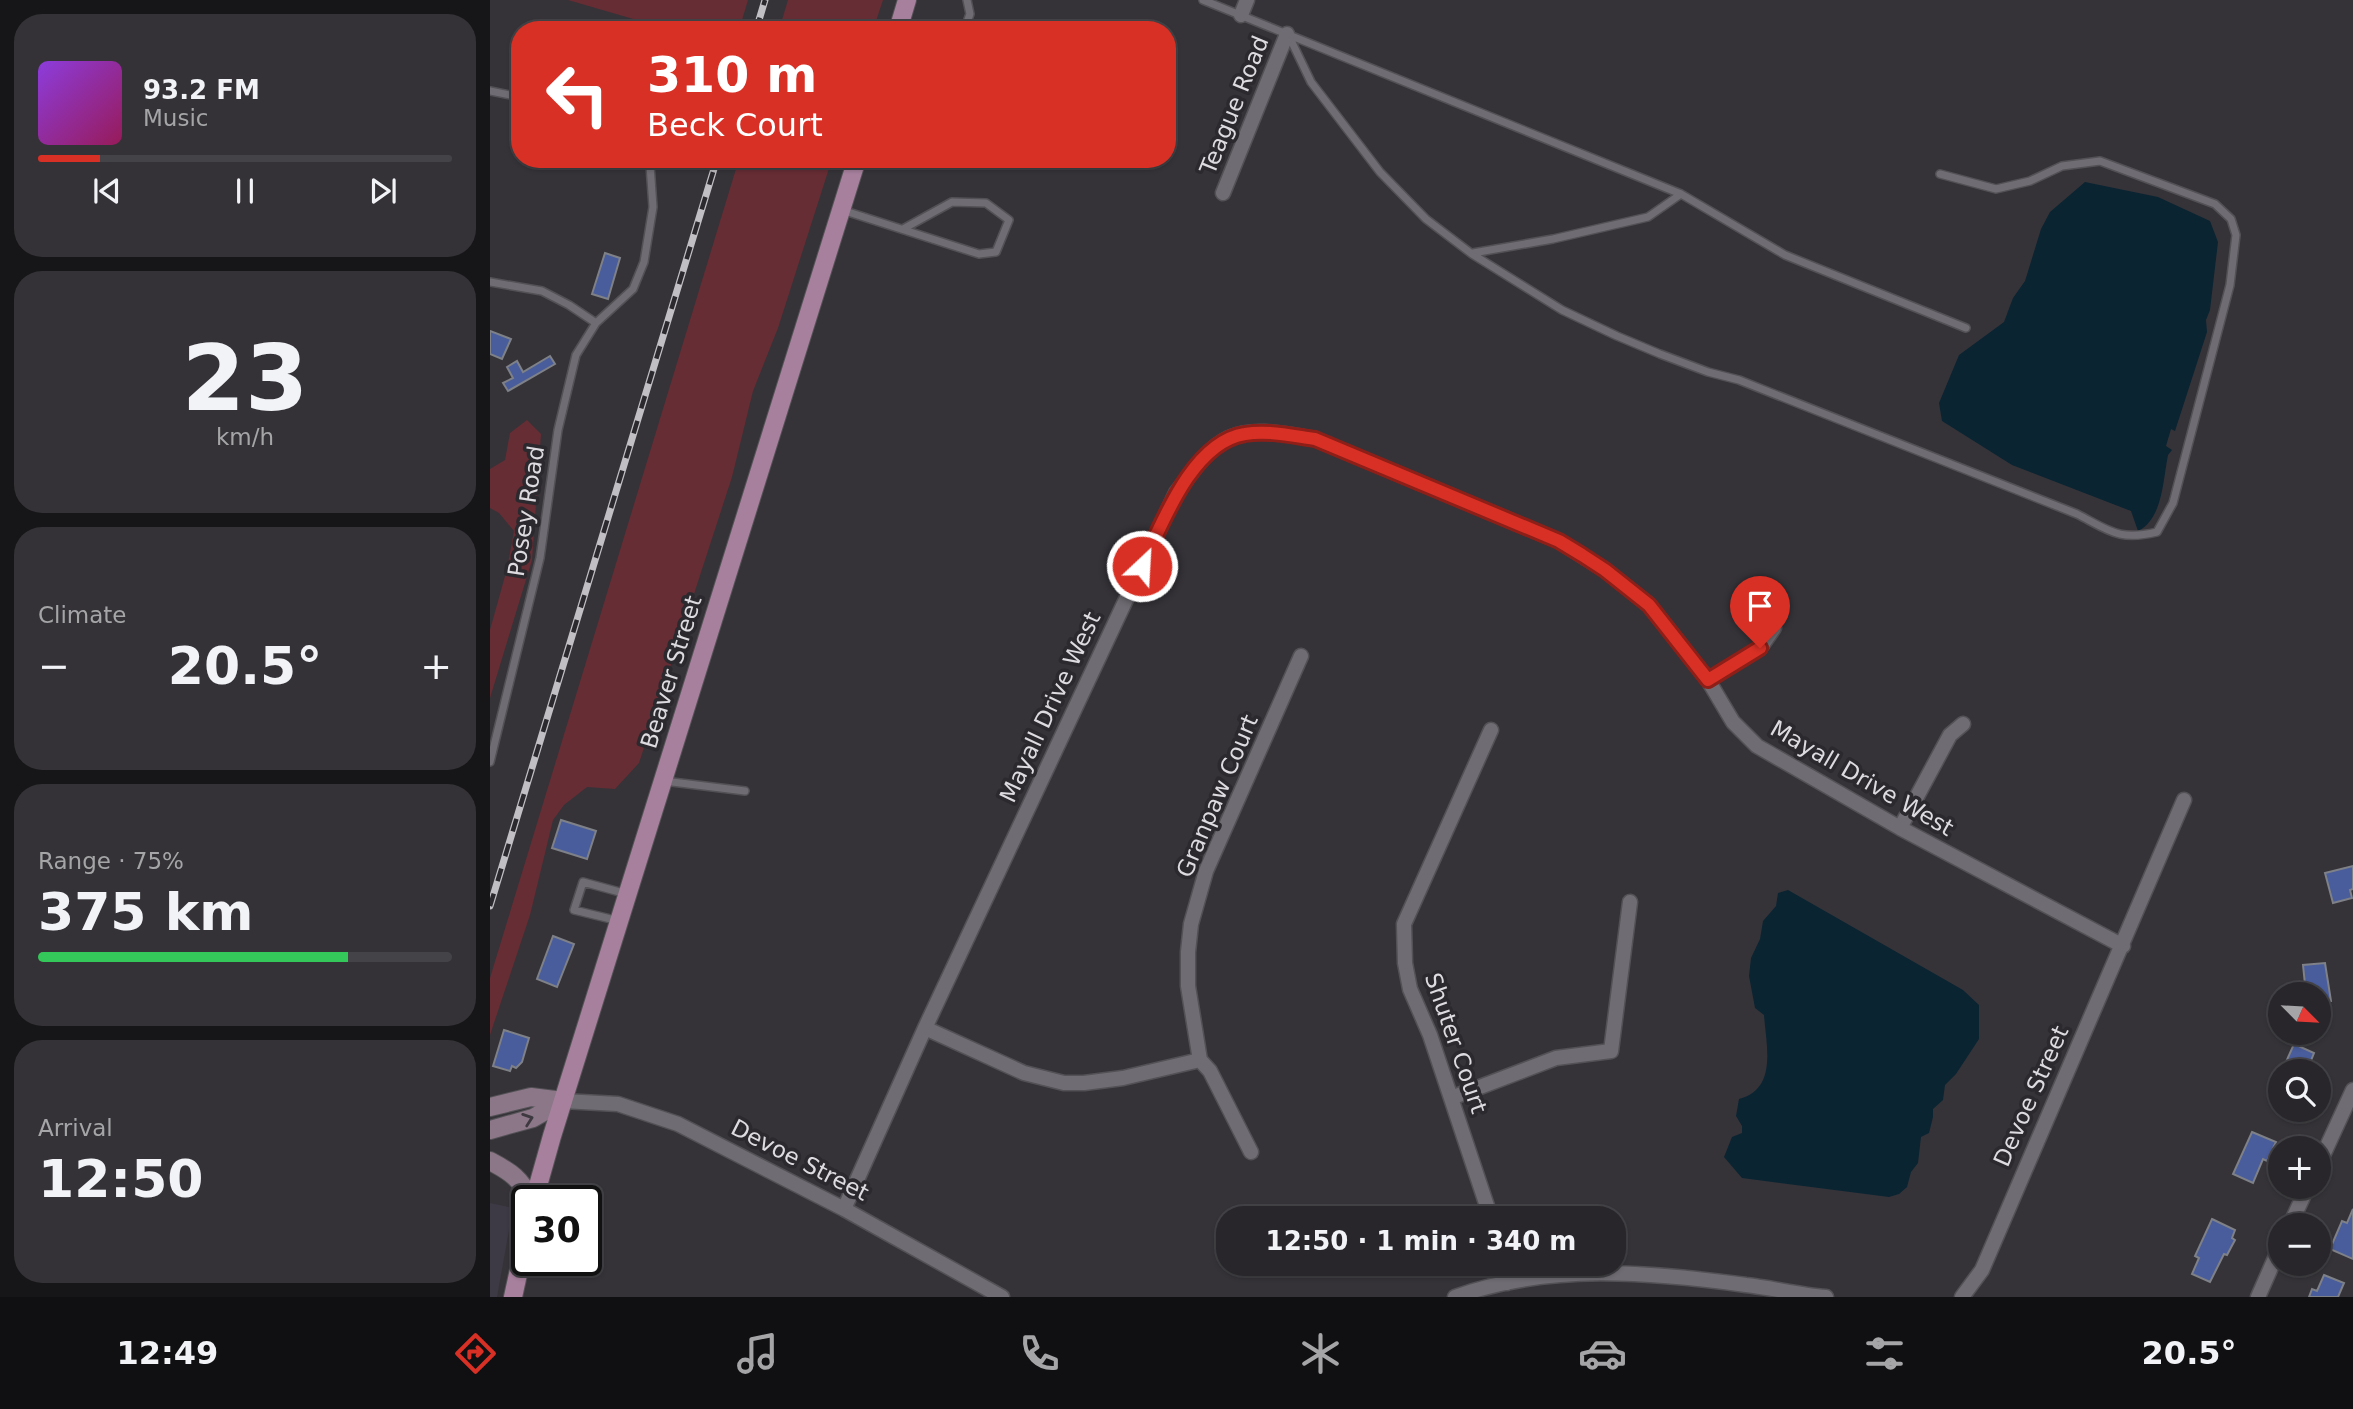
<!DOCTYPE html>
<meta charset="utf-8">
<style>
body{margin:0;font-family:"DejaVu Sans",sans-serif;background:#343236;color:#f1f3f6;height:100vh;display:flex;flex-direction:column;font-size:26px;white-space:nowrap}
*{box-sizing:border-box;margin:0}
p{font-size:23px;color:#a5a5a8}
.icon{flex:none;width:38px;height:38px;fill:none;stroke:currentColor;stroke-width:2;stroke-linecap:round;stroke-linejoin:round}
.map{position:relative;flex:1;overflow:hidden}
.side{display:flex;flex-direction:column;gap:14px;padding:14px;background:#161517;width:490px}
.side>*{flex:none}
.hud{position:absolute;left:21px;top:21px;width:665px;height:147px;border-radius:28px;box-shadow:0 2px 5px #0004,0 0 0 2px #444347;background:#d93025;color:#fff;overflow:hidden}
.needle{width:46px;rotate:114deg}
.tools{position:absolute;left:1778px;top:982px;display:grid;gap:14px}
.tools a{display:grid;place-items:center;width:63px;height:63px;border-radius:50%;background:#28262a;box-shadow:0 2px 5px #0004,0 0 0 2px #444347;font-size:35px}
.speed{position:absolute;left:21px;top:1185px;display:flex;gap:14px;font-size:35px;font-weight:700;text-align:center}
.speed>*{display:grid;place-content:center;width:91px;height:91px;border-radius:50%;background:#28262a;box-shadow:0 2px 5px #0004,0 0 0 2px #444347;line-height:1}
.speed .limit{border:4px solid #111;border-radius:10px;background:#fff;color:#111}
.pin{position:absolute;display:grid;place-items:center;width:60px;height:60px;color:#fff;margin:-72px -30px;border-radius:50% 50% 50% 0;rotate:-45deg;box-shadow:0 0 7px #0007}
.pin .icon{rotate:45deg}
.me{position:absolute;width:77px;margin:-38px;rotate:25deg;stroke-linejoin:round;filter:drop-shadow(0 0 5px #0008)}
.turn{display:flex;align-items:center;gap:24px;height:147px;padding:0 21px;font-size:32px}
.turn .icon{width:91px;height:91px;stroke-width:2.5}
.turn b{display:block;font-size:49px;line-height:60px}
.big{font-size:52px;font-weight:700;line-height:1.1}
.side .widget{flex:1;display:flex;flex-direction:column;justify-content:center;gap:10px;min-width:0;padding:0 24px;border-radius:28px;background:#343236}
.side .dial{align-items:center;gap:0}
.dial b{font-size:91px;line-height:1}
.song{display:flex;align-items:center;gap:21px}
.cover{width:84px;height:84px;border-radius:10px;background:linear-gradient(135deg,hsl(270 70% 55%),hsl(330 70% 35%))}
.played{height:7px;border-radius:4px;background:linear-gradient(90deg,#d93025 15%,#444347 15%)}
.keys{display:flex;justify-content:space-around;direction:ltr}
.heat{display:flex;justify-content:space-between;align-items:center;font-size:38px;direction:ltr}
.charge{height:10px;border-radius:5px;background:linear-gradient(90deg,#34c759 75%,#444347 0)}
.trip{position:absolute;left:726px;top:1206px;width:410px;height:70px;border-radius:28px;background:#28262a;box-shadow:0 2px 5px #0004,0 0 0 2px #444347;font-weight:700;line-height:70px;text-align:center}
.dock{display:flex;height:112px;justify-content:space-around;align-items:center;background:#100f11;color:#a5a5a8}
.dock .icon{width:49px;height:49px}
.dock .on{color:#d93025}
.dock b{font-size:32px;color:#f1f3f6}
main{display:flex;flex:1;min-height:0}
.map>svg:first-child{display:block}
.built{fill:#3e3a45}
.green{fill:#662d34}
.water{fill:#0a2432}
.building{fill:#495c9b;stroke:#7e8187;stroke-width:2}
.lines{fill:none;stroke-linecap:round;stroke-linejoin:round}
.service-casing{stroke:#535155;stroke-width:10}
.minor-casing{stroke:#535155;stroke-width:17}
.secondary-casing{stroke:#535155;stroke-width:20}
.primary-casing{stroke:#535155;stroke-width:20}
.service{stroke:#6f6d73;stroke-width:7}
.minor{stroke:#6f6d73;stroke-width:14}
.secondary{stroke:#8b7788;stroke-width:18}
.primary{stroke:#a7809d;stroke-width:18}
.rail-casing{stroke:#c1bfc3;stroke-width:7}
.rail{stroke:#2b292e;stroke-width:4.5;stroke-dasharray:13;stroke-linecap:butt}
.oneway{stroke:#3e3940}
.route-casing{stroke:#8d1f18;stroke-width:18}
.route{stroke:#d93025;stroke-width:12}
.labels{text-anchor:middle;stroke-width:7;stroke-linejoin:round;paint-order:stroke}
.street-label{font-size:23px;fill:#dddbdf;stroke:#2b292e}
</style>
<main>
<section class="side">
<div class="widget">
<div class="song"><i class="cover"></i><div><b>93.2 FM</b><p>Music</p></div></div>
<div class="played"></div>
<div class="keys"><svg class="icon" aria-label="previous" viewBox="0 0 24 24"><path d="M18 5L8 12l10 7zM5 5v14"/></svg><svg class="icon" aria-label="pause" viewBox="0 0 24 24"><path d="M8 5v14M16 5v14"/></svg><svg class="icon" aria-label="next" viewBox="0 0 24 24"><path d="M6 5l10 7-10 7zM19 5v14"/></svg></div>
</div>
<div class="widget dial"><b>23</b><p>km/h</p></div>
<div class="widget"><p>Climate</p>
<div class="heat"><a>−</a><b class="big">20.5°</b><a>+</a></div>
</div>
<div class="widget"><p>Range · 75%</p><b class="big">375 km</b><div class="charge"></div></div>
<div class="widget"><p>Arrival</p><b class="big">12:50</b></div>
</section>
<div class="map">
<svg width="1863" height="1297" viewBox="0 0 1863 1297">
<rect width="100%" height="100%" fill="#353338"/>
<path class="built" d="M0,1203L23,1208L7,1297H0Z"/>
<path class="green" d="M78,0H258L249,30H181Z
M298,0H393L383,30H289Z
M249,159H342L288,328L263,391L242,477L149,763L125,789L97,787L74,805L63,820L40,915L0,1035V978Z
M37,420L51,434L42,560L0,698V630L17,569L24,531L9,513L0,508V469L15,460L20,433Z"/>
<path class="water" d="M1595,182L1668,197L1720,221L1728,242L1720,310L1716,320L1717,332L1685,431L1681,429L1676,446L1682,450L1678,455C1673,479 1673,519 1648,531L1641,511L1522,465L1452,421L1449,403L1469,355L1514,322L1523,298L1535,281L1551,229L1560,212Z
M1298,890L1473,990L1489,1005V1039L1466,1074L1455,1085L1453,1100L1443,1109V1117L1439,1133L1431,1137L1428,1163L1421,1172L1417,1187L1409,1194L1399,1197L1252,1178L1234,1157L1242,1137L1252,1133V1126L1246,1116L1249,1099C1288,1089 1276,1045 1274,1015L1265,1008L1259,976L1261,958L1270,939L1273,921L1286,906L1288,893Z"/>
<path class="building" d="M115,253L130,258L118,299L102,294Z
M0,331L21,339L12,359L0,354Z
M60,356L65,364L18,391L13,383L23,378L17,367L27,361L33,372Z
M71,820L106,831L97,859L62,848Z
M1863,866V889L1860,890L1862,898L1843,903L1835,873Z
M63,936L84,944L67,987L47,979Z
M1835,963L1841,1001L1838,1002L1840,1019L1829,1020V994H1816L1813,965Z
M14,1030L39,1038L32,1062L26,1068L22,1066L20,1071L3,1066Z
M1804,1044L1824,1053L1818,1068L1820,1071H1792Z
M1762,1132L1786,1142L1777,1161L1773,1159L1763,1183L1743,1174Z
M1863,1209V1259L1840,1249L1852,1221L1857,1223Z
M1722,1219L1745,1230L1742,1238L1745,1240L1737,1255L1734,1254L1720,1282L1702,1274L1709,1258L1705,1256Z
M1834,1275L1854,1283L1848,1297H1819L1822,1289L1827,1291Z"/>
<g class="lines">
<defs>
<path id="service" d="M713,0L1191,194L1295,255L1476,328
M474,30L480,14L477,0
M798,34L821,82L890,172L936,219L982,254L1072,310L1127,336L1170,354L1218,372L1249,380L1587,514C1620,531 1629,541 1667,532L1683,503L1740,285L1746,235L1741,219L1725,204L1610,161L1572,166L1540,181L1506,189L1450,174
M0,91L30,97
M352,210L489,254L506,252L519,220L496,203L462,202L413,229
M983,253L1063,239L1158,217L1191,194
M0,282L52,291L79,305L106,323
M0,762L50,558L68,430L86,355L106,323L143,289L154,262L163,207L160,165L157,159
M174,781L255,791
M129,921L84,910L93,882L137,894"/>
<path id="minor" d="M751,15L757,0
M733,193L797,34
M1218,680L1270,648L1284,628
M1410,828L1460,735L1473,724
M435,1028L534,1073L574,1083H594L633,1078L710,1060
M961,1098L1066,1058L1121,1051L1140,902
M73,1101L128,1104L188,1124L354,1209L512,1297
M761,1152L720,1071L710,1060L698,986V952L701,924L716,871L811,656
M1829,1164L1863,1090
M354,1209L435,1028L686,493C701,474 716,449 739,438C764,426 799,435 825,439L1069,541L1115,570L1159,605L1218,680L1243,722L1267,746L1410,828L1633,946
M1001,1218L940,1035L920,989L915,963L914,924L1001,730
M1800,1225L1818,1186
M1012,1264L1017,1283
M965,1297C1059,1263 1160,1272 1256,1285C1283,1288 1309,1295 1336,1297
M1472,1297L1492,1270L1694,800
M1768,1297L1790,1247"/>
<path id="secondary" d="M0,1107L41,1097L73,1101
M0,1130L43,1118L73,1101
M0,1161C21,1172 31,1179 41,1200"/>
<path id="primary" d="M408,30L417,0
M44,1200L62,1136L367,159
M23,1297L37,1233"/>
</defs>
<use href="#service" class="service-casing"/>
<use href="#minor" class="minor-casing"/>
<use href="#secondary" class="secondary-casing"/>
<use href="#primary" class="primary-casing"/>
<use href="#service" class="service"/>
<use href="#minor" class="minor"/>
<use href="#secondary" class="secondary"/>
<use href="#primary" class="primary"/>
<defs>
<path id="rail" d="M266,30L275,0
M0,906L227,159"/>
</defs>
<use href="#rail" class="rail-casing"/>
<use href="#rail" class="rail"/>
</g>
<defs><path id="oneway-chevron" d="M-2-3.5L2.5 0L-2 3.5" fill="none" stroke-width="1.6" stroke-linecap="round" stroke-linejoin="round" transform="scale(1.75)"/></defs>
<use class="oneway" href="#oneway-chevron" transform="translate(38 1119) rotate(-19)"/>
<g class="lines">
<defs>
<path id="route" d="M652,566C672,524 702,442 755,434C778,430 803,436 825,439L1069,541L1092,555L1115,570L1159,605L1218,680L1270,648"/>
</defs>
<use href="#route" class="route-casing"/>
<use href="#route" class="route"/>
</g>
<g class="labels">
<g class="street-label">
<text transform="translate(744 105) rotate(-68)" y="8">Teague Road</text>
<text transform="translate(36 511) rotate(-81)" y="8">Posey Road</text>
<text transform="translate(181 672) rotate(-73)" y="8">Beaver Street</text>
<text transform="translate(560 707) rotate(-65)" y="8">Mayall Drive West</text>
<text transform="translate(1372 778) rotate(30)" y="8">Mayall Drive West</text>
<text transform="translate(727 796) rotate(-67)" y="8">Granpaw Court</text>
<text transform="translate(966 1043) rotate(71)" y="8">Shuter Court</text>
<text transform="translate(1541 1096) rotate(-66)" y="8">Devoe Street</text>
<text transform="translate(310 1160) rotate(27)" y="8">Devoe Street</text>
</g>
</g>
</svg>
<div class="tools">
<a><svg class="needle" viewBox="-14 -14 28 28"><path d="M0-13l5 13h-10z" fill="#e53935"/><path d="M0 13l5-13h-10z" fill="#a5a5a8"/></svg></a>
<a><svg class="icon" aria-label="search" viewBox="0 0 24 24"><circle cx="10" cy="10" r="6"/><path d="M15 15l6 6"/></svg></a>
<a>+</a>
<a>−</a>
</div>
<div class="speed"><div class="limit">30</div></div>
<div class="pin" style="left:1270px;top:648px;background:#d93025"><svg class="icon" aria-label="arrive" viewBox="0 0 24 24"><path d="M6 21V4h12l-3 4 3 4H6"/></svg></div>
<svg class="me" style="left:652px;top:566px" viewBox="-20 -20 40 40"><circle r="17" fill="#d93025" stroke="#fff" stroke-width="3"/><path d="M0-11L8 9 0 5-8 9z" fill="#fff"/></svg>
<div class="trip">12:50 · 1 min · 340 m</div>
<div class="hud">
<div class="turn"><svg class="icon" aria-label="left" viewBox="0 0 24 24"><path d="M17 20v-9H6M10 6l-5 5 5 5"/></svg><div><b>310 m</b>Beck Court</div></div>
</div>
</div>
</main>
<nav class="dock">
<b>12:49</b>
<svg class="icon on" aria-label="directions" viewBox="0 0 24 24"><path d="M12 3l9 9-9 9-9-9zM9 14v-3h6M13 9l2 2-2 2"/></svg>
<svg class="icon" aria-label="music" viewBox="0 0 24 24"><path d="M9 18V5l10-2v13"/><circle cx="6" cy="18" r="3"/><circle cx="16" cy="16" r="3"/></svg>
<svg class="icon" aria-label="phone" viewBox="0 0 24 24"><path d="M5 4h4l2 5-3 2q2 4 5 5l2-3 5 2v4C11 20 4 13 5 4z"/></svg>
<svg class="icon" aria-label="climate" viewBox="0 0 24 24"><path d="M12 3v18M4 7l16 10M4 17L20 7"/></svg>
<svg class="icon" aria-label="car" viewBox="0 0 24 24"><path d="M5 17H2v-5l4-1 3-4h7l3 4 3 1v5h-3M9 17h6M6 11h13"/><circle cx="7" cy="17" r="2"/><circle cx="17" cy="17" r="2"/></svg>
<svg class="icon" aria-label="filters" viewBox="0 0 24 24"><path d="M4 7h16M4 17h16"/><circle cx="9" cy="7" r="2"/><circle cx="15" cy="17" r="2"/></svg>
<b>20.5°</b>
</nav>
